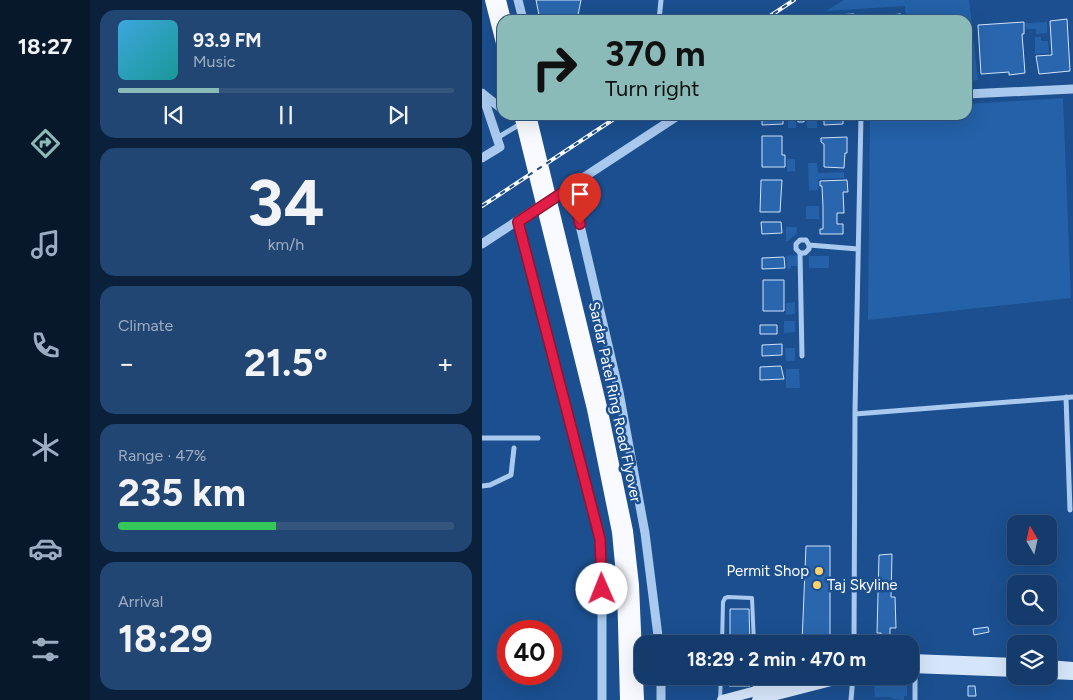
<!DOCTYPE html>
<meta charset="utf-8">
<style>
body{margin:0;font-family:Figtree,sans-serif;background:#214673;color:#f1f3f6;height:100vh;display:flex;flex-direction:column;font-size:19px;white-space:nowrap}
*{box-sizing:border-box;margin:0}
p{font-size:16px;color:#9dadc1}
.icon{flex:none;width:28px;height:28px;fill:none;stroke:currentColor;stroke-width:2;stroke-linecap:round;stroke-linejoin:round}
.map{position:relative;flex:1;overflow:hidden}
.drawer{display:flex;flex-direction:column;gap:10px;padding:10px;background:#0b203b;width:392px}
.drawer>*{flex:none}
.banner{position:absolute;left:15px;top:15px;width:475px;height:105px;border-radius:15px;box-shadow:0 5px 20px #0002,0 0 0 1px #33557e;background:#8bbbb9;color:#111;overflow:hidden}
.needle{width:32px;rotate:351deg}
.controls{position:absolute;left:525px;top:515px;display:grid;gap:10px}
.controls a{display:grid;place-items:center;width:50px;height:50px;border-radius:10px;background:#143b6b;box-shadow:0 5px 20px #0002,0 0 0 1px #33557e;font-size:25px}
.speed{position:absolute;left:15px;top:620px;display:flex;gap:10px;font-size:25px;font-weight:700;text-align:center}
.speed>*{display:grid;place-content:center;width:65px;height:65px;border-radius:50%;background:#143b6b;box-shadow:0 5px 20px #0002,0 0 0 1px #33557e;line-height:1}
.speed .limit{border:8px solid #d22;background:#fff;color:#111}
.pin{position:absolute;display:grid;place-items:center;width:42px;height:42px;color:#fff;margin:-51px -21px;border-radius:50% 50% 50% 0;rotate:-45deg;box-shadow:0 0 5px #0007}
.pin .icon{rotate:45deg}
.me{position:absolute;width:55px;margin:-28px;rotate:359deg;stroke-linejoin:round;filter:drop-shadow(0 0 4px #0008)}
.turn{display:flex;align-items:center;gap:18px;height:105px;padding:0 25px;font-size:22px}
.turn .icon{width:65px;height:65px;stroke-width:2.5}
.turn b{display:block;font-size:35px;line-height:42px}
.big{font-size:38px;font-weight:700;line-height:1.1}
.drawer .tile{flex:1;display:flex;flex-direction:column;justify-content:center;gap:8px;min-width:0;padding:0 18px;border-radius:15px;background:#214673}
.drawer .dial{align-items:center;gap:0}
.dial b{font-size:65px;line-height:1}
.song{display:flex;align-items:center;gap:15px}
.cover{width:60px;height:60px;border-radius:8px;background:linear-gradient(135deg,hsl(200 70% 55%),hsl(180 70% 35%))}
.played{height:5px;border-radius:2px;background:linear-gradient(90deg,#8bbbb9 30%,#33557e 30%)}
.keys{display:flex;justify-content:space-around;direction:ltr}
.heat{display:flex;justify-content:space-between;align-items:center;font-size:28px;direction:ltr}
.charge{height:8px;border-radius:4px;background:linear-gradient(90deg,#34c759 47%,#33557e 0)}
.trip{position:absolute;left:152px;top:635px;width:285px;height:50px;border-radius:15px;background:#143b6b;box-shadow:0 5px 20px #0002,0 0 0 1px #33557e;font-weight:700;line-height:50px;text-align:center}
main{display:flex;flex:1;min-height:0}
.menu{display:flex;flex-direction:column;width:90px;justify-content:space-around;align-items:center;background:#08182b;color:#9dadc1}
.menu .icon{width:35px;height:35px}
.menu .current{color:#8bbbb9}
.menu b{font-size:22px;color:#f1f3f6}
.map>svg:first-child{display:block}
.green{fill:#2461a8}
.building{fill:#2a66ad;stroke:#cfe3fa}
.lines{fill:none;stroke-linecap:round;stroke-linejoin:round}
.service{stroke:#a9c9ee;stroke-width:4}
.minor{stroke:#a9c9ee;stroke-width:5}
.tertiary{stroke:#a9c9ee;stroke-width:9}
.secondary{stroke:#d6e6fa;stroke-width:10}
.trunk{stroke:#f8faff;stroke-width:12}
.rail-casing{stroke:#fff;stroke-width:4}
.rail{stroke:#1b4f8f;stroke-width:2;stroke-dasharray:5.5;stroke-linecap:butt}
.route-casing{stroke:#92132f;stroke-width:12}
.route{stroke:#e11d48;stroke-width:9}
.poi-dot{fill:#ffd166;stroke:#1b4f8f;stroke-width:2}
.labels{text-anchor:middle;stroke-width:5;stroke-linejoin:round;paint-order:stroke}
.street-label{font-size:15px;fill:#fff;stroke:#1b4f8f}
.poi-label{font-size:15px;fill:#fff;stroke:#1b4f8f;text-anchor:end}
</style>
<main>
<nav class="menu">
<b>18:27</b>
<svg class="icon current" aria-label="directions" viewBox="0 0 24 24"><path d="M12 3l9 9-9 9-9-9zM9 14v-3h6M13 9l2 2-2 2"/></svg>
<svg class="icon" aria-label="music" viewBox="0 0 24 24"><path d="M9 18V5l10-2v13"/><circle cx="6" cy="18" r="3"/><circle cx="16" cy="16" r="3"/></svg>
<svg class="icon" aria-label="phone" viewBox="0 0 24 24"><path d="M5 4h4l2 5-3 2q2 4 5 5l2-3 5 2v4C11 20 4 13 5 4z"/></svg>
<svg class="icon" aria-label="climate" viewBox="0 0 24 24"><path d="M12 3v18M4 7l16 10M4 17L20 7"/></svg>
<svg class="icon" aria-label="car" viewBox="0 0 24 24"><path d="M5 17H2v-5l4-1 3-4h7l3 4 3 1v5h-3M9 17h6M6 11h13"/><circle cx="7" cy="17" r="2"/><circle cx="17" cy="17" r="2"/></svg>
<svg class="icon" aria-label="filters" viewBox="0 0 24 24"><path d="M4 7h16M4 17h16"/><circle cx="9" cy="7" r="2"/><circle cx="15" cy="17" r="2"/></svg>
</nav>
<section class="drawer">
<div class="tile">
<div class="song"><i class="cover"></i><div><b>93.9 FM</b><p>Music</p></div></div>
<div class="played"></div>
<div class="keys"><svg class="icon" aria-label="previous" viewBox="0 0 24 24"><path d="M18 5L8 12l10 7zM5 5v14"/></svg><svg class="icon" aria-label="pause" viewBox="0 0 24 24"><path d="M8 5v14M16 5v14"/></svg><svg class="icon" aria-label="next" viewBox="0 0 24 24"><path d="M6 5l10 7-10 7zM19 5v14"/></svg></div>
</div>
<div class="tile dial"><b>34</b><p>km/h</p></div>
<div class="tile"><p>Climate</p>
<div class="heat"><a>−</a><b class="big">21.5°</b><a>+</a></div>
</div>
<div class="tile"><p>Range · 47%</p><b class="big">235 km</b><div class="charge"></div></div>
<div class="tile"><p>Arrival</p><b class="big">18:29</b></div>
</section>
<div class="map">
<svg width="591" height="700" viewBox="0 0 591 700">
<rect width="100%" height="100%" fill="#1b4f8f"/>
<path class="green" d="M362,0H487L496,80L485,81V20H424L423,6L344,11Z
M565,22V33L554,34V29H544L543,23Z
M553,37H559V41H566L567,53L553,54Z
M581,98L589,298L386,320L388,115H485V104Z
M306,115H314V128H306Z
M324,115H335V128H325Z
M305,159H313V171L305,172Z
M326,163H335L336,173L362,172V178L336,179V190L327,191Z
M324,206H337V219H324Z
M304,227H315V233L306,241H304Z
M315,255V266H309V269H305L304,256Z
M327,256H347V268H327Z
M313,302V314L304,315V303Z
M302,321H313V332L302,333Z
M303,348H313V361H304Z
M304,369H317L318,388H304Z
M392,685H425V696H422V700L410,699L409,697H393Z"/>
<path class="building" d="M54,0H99L95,20H58Z
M372,14V20H353V15Z
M419,14V20H395V16Z
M585,19L588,71L557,74L554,56L570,55L568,21Z
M542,22V34H540L543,73L527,75V72L499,74L496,25Z
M280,115H301V124L280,125Z
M315,115H322V122H316Z
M351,115H361V124L342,125V116Z
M280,136H300V155H303V167H280Z
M365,137V153H363L362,168L342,167V144L339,142V138Z
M279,180H300L298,212H278Z
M365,180L366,192H361L362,213H355V224H361V234H338V229H341V207L340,186H338V181Z
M279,222H299L300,233L280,234Z
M302,257L303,268L280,269V258Z
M281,280H302V311H281Z
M278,325H295V334H278Z
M300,344V355L280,356V345Z
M299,366L302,379L278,380V367Z
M324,546H348V642H320Z
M410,554L409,597H413L414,628H408V639H400L399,633H395L397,555Z
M248,609H267L268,644H248Z
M506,627L507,632L492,635L491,629Z
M247,676H268V686H247Z
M486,686H493L494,696H486Z"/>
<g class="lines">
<path class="service" d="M240,644L241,602L243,598L246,597L270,598L272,644
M272,676L273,689
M238,700L239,676"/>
<path class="minor" d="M177,20L179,0
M15,138L40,123
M327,245V249L323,253H318L314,249V244L318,240H324L327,245L376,249
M318,253L320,356
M584,397L588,510
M373,414L591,397
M0,438H56
M0,486L8,485L29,475L32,448
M372,644L373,411L379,115
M433,668V700
M369,700L371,676"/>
<path class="tertiary" d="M36,0L41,20
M0,93L18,147L0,158
M1,94L20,109
M485,94L591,89
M89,187L137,392L163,533L177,644
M36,222L118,539L120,570V700
M0,244L197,115
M179,676V700"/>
<path class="secondary" d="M429,659L534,663
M566,665L591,667
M429,668L534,672
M566,674L591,675
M240,700L330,676
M275,700L369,676"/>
<path class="trunk" d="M9,0L20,43
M18,0L23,20
M38,115L111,409L136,532L141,586L144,700
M48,115L119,407L145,531L151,585L156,700"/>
<defs>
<path id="rail" d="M282,20L312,0
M0,206L138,115"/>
</defs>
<use href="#rail" class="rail-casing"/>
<use href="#rail" class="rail"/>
</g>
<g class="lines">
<defs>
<path id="route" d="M98,224L89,187L36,222L118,539L120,589"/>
</defs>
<use href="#route" class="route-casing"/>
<use href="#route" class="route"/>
</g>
<g class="poi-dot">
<circle cx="337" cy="571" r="5"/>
<circle cx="335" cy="585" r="5"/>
</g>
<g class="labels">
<g class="street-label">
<text transform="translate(133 402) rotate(78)" y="5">Sardar Patel Ring Road Flyover</text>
</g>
<g class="poi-label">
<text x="327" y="576">Permit Shop</text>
<text x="345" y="590" text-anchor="start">Taj Skyline</text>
</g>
</g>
</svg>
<div class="controls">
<a><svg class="needle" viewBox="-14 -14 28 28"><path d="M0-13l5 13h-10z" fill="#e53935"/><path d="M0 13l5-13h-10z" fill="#9dadc1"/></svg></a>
<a><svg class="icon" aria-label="search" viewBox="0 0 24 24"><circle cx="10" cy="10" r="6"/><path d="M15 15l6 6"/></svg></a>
<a><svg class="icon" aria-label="layers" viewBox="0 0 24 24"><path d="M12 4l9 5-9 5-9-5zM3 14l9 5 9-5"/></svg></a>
</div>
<div class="speed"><div class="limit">40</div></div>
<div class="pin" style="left:98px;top:224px;background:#d93025"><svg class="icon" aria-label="arrive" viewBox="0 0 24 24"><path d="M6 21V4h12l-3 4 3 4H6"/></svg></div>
<svg class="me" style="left:120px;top:589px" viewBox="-20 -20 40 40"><circle r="19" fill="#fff"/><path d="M0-13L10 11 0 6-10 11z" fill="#e11d48"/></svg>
<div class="trip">18:29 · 2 min · 470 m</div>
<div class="banner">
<div class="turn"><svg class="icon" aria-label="right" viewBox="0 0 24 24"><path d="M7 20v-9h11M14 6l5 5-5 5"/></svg><div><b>370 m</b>Turn right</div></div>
</div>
</div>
</main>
